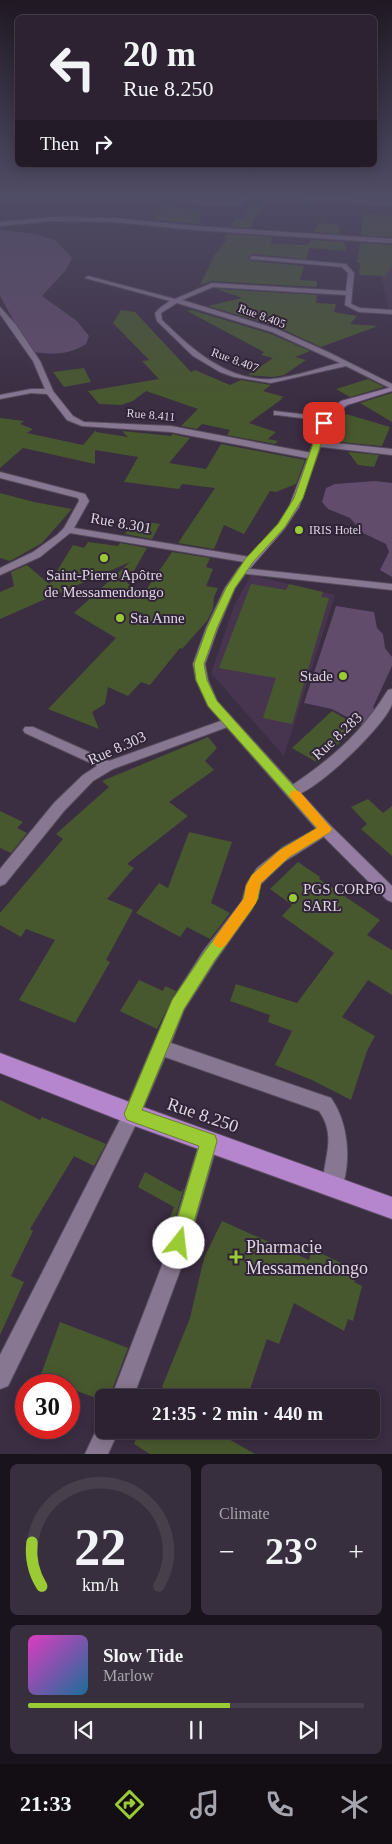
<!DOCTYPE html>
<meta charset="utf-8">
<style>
body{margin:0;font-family:"Times New Roman",serif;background:#382f3e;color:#f1f3f6;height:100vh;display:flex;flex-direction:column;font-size:19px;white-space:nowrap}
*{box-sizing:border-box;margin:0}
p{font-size:16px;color:#a6a4ac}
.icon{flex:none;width:28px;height:28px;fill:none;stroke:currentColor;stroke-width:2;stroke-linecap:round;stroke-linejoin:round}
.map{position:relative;height:1454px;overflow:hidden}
.panel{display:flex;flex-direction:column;gap:10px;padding:10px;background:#18131c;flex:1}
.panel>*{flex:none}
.banner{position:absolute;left:15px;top:15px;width:362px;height:152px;border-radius:8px;box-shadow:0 2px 12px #0003,0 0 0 1px #483f4d;background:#2c2232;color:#f1f3f6;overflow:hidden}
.speed{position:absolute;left:15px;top:1374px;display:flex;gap:10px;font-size:25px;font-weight:700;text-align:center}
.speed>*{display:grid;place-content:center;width:65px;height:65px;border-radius:50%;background:#2c2232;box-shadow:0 2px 12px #0003,0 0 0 1px #483f4d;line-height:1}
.speed .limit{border:8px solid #d22;background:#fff;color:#111}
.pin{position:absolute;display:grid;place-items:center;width:42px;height:42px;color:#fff;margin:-21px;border-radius:10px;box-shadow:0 2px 8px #0006}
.me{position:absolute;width:55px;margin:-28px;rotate:16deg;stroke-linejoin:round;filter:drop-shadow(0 0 4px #0008)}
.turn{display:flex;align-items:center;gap:18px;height:105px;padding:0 25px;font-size:22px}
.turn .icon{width:65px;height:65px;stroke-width:2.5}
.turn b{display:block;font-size:35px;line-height:42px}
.then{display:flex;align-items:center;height:48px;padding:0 25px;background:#0003;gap:10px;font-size:19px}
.big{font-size:38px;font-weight:700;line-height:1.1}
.panel .card{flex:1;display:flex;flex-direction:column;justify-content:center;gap:8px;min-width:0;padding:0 18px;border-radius:8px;background:#382f3e}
.panel .dial{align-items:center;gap:0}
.dial svg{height:130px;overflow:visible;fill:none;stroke:#483f4d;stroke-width:7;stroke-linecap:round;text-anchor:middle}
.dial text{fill:#f1f3f6;stroke:none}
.song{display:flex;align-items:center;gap:15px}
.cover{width:60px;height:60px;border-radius:8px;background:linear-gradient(135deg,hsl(310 70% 55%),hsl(200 70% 35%))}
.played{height:5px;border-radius:2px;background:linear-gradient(90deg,#9acb35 60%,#483f4d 60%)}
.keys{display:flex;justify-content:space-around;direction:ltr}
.heat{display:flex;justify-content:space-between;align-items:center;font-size:28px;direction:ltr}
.panel .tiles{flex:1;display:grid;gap:10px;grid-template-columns:1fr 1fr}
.card:last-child{grid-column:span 2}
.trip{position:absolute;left:95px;top:1389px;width:285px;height:50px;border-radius:8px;background:#2c2232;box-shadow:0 2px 12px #0003,0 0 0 1px #483f4d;font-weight:700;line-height:50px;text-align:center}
.tab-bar{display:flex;height:80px;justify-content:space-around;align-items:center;background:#120e14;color:#a6a4ac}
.tab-bar .icon{width:35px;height:35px}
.tab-bar .on{color:#9acb35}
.tab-bar b{font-size:22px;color:#f1f3f6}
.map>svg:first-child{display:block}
.built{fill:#473550}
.green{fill:#614c6b}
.building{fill:#48582e}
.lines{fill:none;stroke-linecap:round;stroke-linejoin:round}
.street-casing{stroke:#574b5d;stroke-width:2}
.secondary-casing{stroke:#574b5d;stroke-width:2}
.highway-casing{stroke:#574b5d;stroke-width:2}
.street{fill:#877790;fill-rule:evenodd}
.secondary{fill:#957ca2;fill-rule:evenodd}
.highway{fill:#b586cd;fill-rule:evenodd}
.route{fill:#9acb35;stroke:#648422}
.slow{fill:#f59e0b}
.poi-dot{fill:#9acb35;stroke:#312438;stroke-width:2}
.labels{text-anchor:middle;stroke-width:4;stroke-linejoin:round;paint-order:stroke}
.far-street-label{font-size:12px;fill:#dfd6e3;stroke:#312438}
.far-poi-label{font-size:12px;fill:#dfd6e3;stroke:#312438;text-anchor:start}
.street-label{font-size:15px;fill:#dfd6e3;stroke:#312438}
.poi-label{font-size:15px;fill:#dfd6e3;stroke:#312438;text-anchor:start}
.near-street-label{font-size:18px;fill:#dfd6e3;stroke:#312438}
.near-poi-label{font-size:18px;fill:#dfd6e3;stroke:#312438;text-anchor:start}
</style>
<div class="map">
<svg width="392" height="1454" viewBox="0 0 392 1454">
<rect width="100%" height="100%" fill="#3b2d42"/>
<path class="built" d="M376,256L392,257V310H389Z
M251,575L335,595L284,756L211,673L234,606Z"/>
<path class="green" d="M0,230L36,234L56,241L72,258L66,270L42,296L77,321L89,336L86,344C67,356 52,354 31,352L0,296Z
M375,481L392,483V577L380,570L389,552L386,544L363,533L350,518L328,509L322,502L326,488L335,484Z
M336,606L374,612L377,628L383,634L385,648L392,657V666L373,707L377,712L364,726L332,709L304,703Z"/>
<path class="building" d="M253,203L260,206L250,228L231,226L236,218H242Z
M163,207L200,209V224L155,220Z
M363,214L392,215V237L361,235Z
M319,223L338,225L341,234L314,232Z
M227,234L272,237L271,244L308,245L311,240L344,242L347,251L309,248L306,259L252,254L248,258L250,261L304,266L300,280L317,281V287L212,281L200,285L214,256L227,239L224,238Z
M360,243L392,245V267L385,276L359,275L360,263H357Z
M217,289L317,295L316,303L336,304L334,312L357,316L350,324L378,326L321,347L278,327L208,306L242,298Z
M121,310L135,312L191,372L195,370L230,385L241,380L271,385L263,391L284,397L280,399H282L249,423L276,432L268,439L278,441L275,444L227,435L230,430L202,424L197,429L181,426L198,409L146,391L133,401L121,405L99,404L88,391L159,379L142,361L149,360L113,323Z
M192,310L271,334L310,351L295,357L306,360L284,375L272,377L248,375L273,358L261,355L264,352L187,311Z
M84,368L91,382L64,387L53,372Z
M368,379L384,387L350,397L336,389Z
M392,393V422L360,403Z
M346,414L390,427L382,446L340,442L332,432Z
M0,418L24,421L20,424L33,429L27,433L83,445L96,430V432L128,437L122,431L171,436L172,434L190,438L169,463L206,469L221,444L305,460L296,484L276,492L270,491L244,534L224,525L214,549L178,543L215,488L182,484L179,489L124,482L138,457L95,450V464L23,448L0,468Z
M348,452L379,455L374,467L358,465Z
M0,493L34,502L72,509L42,543L10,561L0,558Z
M134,520L160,524L152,539L125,534Z
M88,542L118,546L120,543L147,548L127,583L144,593L172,552L210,558L206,567L213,569L206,586L218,588L214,597L213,609L207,621L182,649L180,648L150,685L141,682L128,696L108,687L105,704L92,712L99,729L48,709L116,638L74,613L130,562L0,619V592L14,586L11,572L27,565L49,584L73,545L84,548Z
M251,584L286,590L289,584L323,592L321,597L329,598L292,724L263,718L276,678L219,668Z
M332,711L358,726L318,763L292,748Z
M208,737L217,748L205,761L214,770L169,802L188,816L127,864L134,868L107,899L133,910L106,960L110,962L75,1023L19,1000L55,940L26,929L21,937L0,925V913L63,839L56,834L109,787L102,781Z
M368,799L383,813L392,806V856L361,829L367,824L351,807Z
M0,811L23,822L17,828L27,833L11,853L0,848Z
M189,832L232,842L211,903L230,913L210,939L187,927L180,937L136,913L159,883L168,888Z
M298,862L320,877L319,879L380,920L367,935L392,950V995L368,980L342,1017L375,1036L367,1051L351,1100L312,1080L275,1065L292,1031L268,1022L270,1015L230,1001L236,984L297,1003L334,953L282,916L292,905L270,889Z
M139,980L163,991L165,986L176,991L157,1029L120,1011Z
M0,1100L40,1120L42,1117L106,1144L94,1166L74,1156L30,1229L33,1231L11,1276L24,1282L0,1335Z
M145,1172L181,1192L184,1188L174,1222L172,1221L173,1218L170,1217L174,1207L138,1187Z
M222,1221L309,1260L312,1249L358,1271L354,1282L362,1286L353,1321L348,1319L344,1331L294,1303L279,1344L267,1339L247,1398H180L162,1387L190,1318L204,1258Z
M60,1322L128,1348L109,1398H104V1401L69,1388V1385H62L40,1377Z
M140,1430H213L255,1454H150L134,1444Z"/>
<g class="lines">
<defs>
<path id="street" d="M243,196H248L241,204L235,206L178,202L181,200L235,202Z
M273,196H302L392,202V206Z
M52,217L114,218L195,226L392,239V243L195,230L114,222L52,221L0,226V222Z
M252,256L346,264L354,273L351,304L360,308L392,310V314L359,312L345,305L346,295L213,287L182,300L277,329L328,352L392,384V389L346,366L271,383L234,377L220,372L193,356L157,321L155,313L161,307L170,301L85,278L88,276L175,299L212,283L346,291L348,273L342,267L250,259ZM177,303L272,332L340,363C318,368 294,377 272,379C228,382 190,348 162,320L161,313Z
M0,307L16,325L40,361L53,391L73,416L84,422L171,426L312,453L316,456L312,459L171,432L82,426L67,420L47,394L31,393L0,399V395L31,389H45L33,361L0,314Z
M274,411L326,417L330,419L326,421L277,415H274Z
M316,441L392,449V455L313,446V442Z
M0,472L85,494L89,501L74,528L250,557L255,560L250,563L70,533L40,557L0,575V568L33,552L57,535L64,528L79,501L78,498L0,478Z
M242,568L392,584V590L238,573L237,571L238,569Z
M392,689C392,694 392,700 392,704C386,725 307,802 288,796L286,792L288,788C330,760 361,734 388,690Z
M229,718L235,722L233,725L113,769L93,781L64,811L5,884L0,886V869L54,803L83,775L97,766L25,733L23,730L25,727H33L109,761Z
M325,824L330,825L332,829L330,833L284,862L261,884L252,909L216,960L184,1010L171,1043L331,1098C349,1123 352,1164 340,1193L333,1195L326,1193C316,1168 341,1142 319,1111L165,1057L138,1120L8,1386L0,1389V1355L126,1108L172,1000L204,950L242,901L247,883L257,868L283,847Z
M209,1132L215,1135L218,1141L184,1260L133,1398H111L164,1260L200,1141L203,1135Z
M104,1421V1430H119L108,1454H85L100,1422Z"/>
<path id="secondary" d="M392,387V391L347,405L330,420L299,507L285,528L246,573L235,588L218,628L205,664L208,680L217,701L330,825L392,886V902L387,900L320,833L208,706L196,680L193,664L206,628L225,588L238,569L278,524L289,507L323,417L341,401Z"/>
<path id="highway" d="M0,1053L132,1103L392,1197V1219L132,1125L0,1073Z"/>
</defs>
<use href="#street" class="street-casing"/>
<use href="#secondary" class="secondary-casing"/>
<use href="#highway" class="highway-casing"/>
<use href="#street" class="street"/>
<use href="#secondary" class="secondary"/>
<use href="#highway" class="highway"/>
</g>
<linearGradient id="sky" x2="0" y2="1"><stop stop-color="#201924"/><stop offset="0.49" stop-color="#4f4c65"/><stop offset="1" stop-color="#4f4c65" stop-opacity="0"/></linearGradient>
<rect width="392" height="400" fill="url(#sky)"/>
<path class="route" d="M321,421L328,423L303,498L285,527L253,562L235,588L217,628L204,664L207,680L217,701L332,829L330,832L289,857L261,883L258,899L252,909L215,960L184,1009L142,1110L215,1135L217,1141L188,1243L185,1249L179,1252L173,1249L170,1243L199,1146L127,1120L124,1114L172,1000L205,951L243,901L246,886L252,875L280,850L317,828L208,706L196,680L194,664L207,628L226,588L246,558L278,524L294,498Z"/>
<path class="slow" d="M295,790L300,792L332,829L330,832L289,857L261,883L256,903L225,946L220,948L215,946L213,942L215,938L244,898L246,886L252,875L280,850L317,828L291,798L289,795L291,792Z"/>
<g class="poi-dot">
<circle cx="299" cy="530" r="5"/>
<circle cx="104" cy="558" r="5"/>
<circle cx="120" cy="618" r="5"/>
<circle cx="343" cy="676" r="5"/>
<circle cx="293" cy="898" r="5"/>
<path d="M233.5 1249.5h5v5h5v5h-5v5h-5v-5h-5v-5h5z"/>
</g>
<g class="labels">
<g class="far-street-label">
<text transform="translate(262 316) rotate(20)" y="4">Rue 8.405</text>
<text transform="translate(235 360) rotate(20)" y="4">Rue 8.407</text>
<text transform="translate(151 415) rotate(5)" y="4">Rue 8.411</text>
</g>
<g class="far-poi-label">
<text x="309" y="534">IRIS Hotel</text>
</g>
<g class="street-label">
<text transform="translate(121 523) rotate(10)" y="5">Rue 8.301</text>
<text transform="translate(337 736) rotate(-43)" y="5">Rue 8.283</text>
<text transform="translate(117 748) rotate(-24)" y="5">Rue 8.303</text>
</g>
<g class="poi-label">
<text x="104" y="580" text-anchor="middle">Saint-Pierre Apôtre<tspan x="104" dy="17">de Messamendongo</tspan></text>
<text x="130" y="623">Sta Anne</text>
<text x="333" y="681" text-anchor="end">Stade</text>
<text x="303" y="894">PGS CORPO<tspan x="303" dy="17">SARL</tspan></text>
</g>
<g class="near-street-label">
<text transform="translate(203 1115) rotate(19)" y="6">Rue 8.250</text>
</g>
<g class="near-poi-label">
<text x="246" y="1253">Pharmacie<tspan x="246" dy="21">Messamendongo</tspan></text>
</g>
</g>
</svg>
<div class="speed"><div class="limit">30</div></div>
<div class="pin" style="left:324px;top:423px;background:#d93025"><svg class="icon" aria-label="arrive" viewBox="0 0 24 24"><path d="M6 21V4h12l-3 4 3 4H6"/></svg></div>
<svg class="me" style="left:179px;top:1243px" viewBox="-20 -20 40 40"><circle r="19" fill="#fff"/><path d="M0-13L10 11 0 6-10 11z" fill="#9acb35"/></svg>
<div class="trip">21:35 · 2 min · 440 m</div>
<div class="banner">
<div class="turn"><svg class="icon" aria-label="left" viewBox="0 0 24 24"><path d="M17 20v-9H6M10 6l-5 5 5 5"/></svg><div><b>20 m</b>Rue 8.250</div></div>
<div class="then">Then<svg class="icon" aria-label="right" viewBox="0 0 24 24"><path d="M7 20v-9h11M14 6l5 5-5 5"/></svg></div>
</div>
</div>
<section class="panel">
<div class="tiles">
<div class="card dial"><svg viewBox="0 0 100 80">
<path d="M14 69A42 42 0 1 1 86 69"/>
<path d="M14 69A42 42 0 0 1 8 42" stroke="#9acb35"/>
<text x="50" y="56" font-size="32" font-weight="700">22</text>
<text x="50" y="72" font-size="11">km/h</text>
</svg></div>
<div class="card"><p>Climate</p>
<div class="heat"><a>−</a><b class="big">23°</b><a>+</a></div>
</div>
<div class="card">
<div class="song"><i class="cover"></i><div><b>Slow Tide</b><p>Marlow</p></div></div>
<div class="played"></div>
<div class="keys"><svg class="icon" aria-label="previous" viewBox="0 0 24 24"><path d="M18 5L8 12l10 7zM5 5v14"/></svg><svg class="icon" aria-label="pause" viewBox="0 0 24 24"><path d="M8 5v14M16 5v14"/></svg><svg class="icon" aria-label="next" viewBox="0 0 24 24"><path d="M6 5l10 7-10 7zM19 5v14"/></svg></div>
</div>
</div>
</section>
<nav class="tab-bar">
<b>21:33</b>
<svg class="icon on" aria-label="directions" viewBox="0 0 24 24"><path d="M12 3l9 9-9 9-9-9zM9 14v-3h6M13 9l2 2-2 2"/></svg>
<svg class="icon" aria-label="music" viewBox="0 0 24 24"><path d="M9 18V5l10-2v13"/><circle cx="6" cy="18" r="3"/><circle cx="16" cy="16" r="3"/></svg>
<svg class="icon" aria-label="phone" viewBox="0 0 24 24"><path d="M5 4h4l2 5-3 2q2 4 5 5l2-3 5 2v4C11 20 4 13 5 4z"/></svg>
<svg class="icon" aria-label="climate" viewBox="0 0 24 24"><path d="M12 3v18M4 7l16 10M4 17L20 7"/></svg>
</nav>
